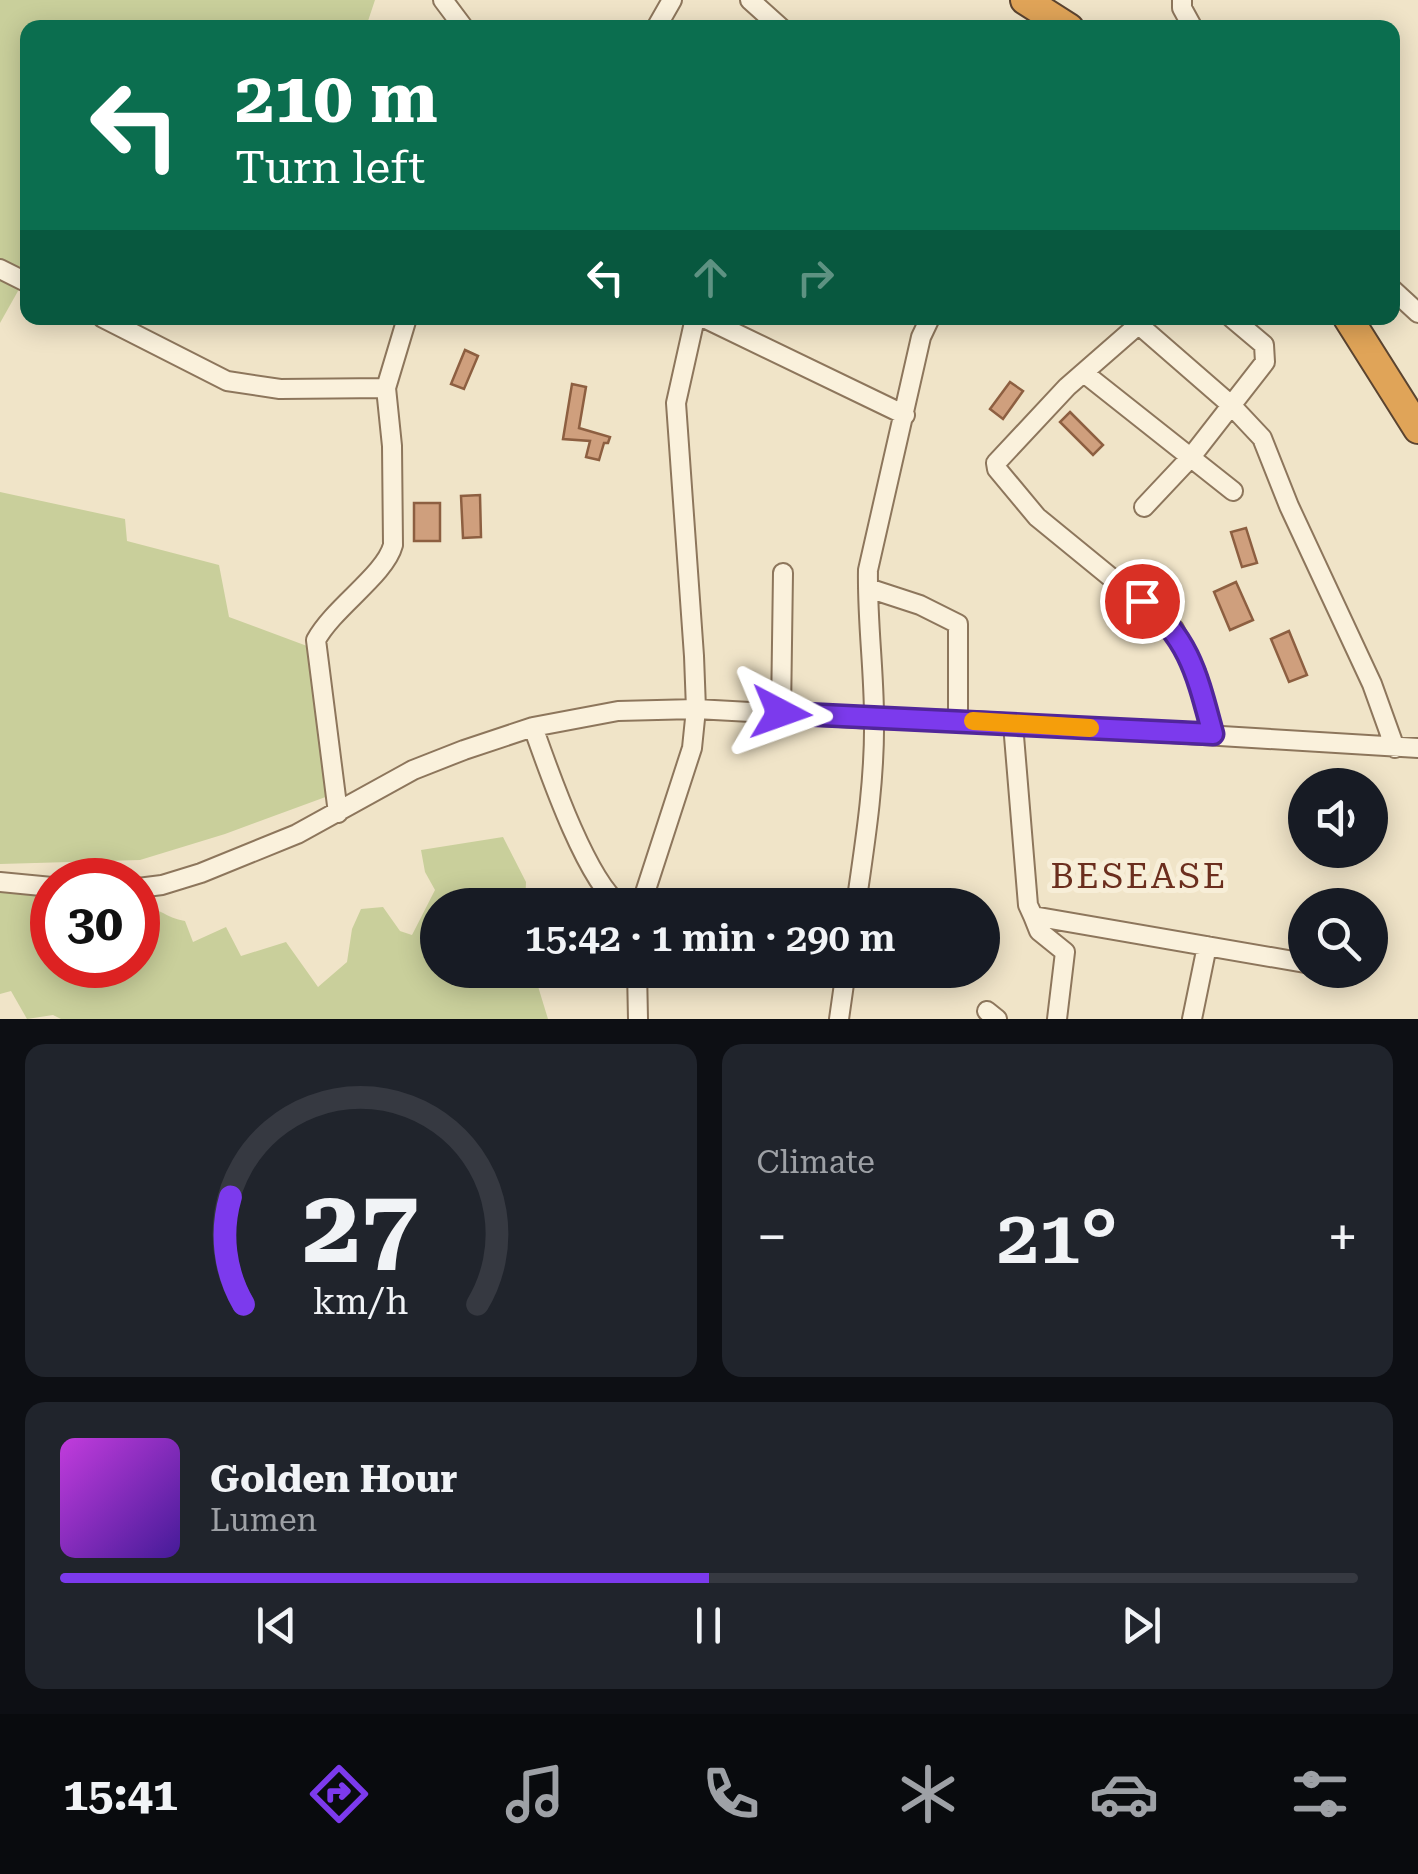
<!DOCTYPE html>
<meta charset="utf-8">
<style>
body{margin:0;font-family:"Roboto Serif",serif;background:#20242c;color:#f1f3f6;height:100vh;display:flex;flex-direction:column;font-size:38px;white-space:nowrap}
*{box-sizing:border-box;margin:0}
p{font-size:32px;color:#9ea1a6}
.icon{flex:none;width:55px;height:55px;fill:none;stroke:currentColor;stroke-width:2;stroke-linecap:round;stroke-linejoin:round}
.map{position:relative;height:1019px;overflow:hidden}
.sheet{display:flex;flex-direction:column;gap:25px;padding:25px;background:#0d0f14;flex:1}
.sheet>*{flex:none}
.hud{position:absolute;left:20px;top:20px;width:1380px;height:305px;border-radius:20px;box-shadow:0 5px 25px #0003;background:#0b6e4f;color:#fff;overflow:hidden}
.buttons{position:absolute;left:1288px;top:768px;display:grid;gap:20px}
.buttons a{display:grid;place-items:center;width:100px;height:100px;border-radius:50%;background:#171b24;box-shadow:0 5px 25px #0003;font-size:50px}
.speed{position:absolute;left:30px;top:858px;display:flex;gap:20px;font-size:50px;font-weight:700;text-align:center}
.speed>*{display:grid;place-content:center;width:130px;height:130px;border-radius:50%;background:#171b24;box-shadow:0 5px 25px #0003;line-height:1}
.speed .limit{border:15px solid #d22;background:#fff;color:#111}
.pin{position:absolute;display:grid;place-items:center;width:85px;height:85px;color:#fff;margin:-42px;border:5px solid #fff;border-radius:50%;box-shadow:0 2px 10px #0007}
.me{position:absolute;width:110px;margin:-55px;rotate:94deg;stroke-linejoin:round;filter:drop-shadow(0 0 8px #0008)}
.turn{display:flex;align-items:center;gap:35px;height:210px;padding:0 50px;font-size:45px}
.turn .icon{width:130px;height:130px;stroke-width:2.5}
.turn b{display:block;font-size:70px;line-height:85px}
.lanes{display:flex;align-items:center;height:95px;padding:0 50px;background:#0003;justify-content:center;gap:50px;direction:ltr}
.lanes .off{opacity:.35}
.big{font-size:75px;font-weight:600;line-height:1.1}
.sheet .widget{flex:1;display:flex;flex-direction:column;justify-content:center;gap:15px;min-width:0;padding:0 35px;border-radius:20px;background:#20242c}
.sheet .dial{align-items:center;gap:0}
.dial svg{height:260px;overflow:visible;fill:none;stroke:#363941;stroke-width:7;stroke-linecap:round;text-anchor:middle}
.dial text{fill:#f1f3f6;stroke:none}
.song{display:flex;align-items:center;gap:30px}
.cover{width:120px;height:120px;border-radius:15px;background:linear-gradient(135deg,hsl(290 70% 55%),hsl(260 70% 35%))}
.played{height:10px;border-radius:5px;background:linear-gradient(90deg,#7c3aed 50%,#363941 50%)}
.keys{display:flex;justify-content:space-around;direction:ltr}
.heat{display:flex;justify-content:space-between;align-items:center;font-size:55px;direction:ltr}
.sheet .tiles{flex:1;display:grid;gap:25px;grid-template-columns:1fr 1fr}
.widget:last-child{grid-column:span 2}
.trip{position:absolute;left:420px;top:888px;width:580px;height:100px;border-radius:50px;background:#171b24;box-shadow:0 5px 25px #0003;font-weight:600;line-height:100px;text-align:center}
.tabs{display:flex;height:160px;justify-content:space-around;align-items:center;background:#090b0e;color:#9ea1a6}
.tabs .icon{width:70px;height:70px}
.tabs .selected{color:#7c3aed}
.tabs b{font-size:45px;color:#f1f3f6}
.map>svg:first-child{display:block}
.green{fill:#c9cf9b}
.building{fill:#cf9f7d;stroke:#8d5f41;stroke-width:2.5}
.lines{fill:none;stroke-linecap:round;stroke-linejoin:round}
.minor-casing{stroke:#8d765c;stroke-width:22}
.highway-casing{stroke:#5b4430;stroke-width:32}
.minor{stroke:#faf1dc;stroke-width:18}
.highway{stroke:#e0a458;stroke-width:28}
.route-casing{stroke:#51269a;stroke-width:25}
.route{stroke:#7c3aed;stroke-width:18}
.slow{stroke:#f59e0b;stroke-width:18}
.labels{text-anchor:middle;stroke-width:10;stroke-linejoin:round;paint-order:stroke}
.quarter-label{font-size:35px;letter-spacing:2.5px;fill:#6b2e1e;stroke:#f7eed8}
</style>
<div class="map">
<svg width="1418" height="1019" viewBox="0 0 1418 1019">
<rect width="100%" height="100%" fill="#f0e4c8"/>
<path class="green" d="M0,0H375L366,27L28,28L27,275L0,323Z
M0,492L125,519L127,541L219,565L229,617L307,646L331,795L225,834L140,860L0,864Z
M503,837L526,882L525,905H438V970H533L548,1019H61L53,1015L27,1019L11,991L0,994V890L52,896V965H138V905C157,906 166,918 185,921L193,942L226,927L241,956L286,942L318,987L347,962L352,929L361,909L383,907L400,931L412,935L435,890L425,872L421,850Z"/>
<path class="building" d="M465,350L478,356L464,389L451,384Z
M1010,382L1023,391L1003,419L990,409Z
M572,384L586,387L579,428L610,437L608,443H604L599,460L586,457L590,441L563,439Z
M1070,412L1103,445L1093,455L1060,422Z
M480,495L481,537L463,538L461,496Z
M414,503H440V541H414Z
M1246,528L1257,563L1242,567L1231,532Z
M1236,582L1253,620L1230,630L1214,592Z
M1289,631L1307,675L1289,682L1271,639Z"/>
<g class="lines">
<defs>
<path id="minor" d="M443,0L464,28
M750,0L781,28
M1182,0V8L1193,28
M656,28L672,0
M0,269L28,283
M1392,289L1418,313
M103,318L227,381L280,389L386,388L407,318
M704,318L905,415
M1131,318L1231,405L1262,438L1289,506L1372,684L1395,748
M1146,318L1067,387L996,463L997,469L1037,517L1174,629L1196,672L1213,735
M1084,373L1233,491
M1144,507L1191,457L1265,362L1264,345L1232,318
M868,588L920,605L958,624V720
M781,713L783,573
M1013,724L1028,905L1033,916L1305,963
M533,727C548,769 586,880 620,905
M338,813L316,640C334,607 385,575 393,545L392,446L386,388
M0,882L52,887
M138,888L162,885L201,873L297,834L413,770L464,750L533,727L618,711L696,709L875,719L958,720L1418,748
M641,905L692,748L696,709L694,656L676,403L695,318
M856,905C865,843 875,781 874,718C874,669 867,620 868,570L921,337L930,318
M1033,916L1039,931L1065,952L1057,1019
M637,970L638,1019
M987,1011L997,1019
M839,1019L846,970
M1192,1019L1207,946"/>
<path id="highway" d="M1025,0L1069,28
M1348,318L1418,429"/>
</defs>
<use href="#minor" class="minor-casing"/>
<use href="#highway" class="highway-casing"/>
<use href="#minor" class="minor"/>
<use href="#highway" class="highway"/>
</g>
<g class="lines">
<defs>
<path id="route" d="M781,713L1213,734C1198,679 1190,637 1142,601"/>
</defs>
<use href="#route" class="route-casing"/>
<use href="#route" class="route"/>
<path class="slow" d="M973,721L1090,728"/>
</g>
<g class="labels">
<g class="quarter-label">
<text x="1139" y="888">BESEASE</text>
</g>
</g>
</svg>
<div class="buttons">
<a><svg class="icon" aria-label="sound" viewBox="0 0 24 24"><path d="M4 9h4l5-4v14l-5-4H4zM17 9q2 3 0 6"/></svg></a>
<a><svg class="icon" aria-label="search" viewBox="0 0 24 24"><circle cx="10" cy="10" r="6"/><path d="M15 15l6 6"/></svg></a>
</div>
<div class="speed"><div class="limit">30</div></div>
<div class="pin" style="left:1142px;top:601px;background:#d93025"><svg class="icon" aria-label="arrive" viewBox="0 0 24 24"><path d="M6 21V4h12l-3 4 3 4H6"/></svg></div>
<svg class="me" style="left:781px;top:713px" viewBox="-20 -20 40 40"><path d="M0-17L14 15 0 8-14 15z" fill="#7c3aed" stroke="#fff" stroke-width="4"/></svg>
<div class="trip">15:42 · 1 min · 290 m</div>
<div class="hud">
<div class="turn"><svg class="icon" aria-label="left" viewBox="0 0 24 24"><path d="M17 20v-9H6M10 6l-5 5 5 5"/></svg><div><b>210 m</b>Turn left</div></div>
<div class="lanes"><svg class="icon" aria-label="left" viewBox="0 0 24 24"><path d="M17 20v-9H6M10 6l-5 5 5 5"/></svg><svg class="icon off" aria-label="ahead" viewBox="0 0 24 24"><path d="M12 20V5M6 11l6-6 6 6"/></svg><svg class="icon off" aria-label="right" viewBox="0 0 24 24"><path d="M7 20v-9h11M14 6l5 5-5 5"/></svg></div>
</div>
</div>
<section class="sheet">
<div class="tiles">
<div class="widget dial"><svg viewBox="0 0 100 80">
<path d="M14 69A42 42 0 1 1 86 69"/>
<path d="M14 69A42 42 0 0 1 10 36" stroke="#7c3aed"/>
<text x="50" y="56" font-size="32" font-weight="700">27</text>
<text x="50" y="72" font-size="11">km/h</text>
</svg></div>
<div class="widget"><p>Climate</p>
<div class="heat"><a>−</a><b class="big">21°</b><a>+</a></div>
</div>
<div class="widget">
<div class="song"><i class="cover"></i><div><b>Golden Hour</b><p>Lumen</p></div></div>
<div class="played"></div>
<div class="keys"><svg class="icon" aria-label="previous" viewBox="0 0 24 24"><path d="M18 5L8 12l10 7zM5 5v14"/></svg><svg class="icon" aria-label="pause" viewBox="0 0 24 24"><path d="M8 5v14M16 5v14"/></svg><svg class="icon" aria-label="next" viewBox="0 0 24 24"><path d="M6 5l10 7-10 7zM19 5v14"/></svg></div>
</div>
</div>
</section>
<nav class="tabs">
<b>15:41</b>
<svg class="icon selected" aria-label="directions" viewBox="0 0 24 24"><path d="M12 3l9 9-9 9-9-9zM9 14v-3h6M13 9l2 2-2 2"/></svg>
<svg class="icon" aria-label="music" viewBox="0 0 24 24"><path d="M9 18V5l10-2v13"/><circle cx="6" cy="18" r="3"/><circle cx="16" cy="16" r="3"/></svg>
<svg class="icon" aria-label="phone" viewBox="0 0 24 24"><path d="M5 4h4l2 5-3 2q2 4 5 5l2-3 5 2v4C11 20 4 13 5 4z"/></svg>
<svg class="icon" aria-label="climate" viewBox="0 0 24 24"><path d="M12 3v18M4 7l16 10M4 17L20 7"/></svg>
<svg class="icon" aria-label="car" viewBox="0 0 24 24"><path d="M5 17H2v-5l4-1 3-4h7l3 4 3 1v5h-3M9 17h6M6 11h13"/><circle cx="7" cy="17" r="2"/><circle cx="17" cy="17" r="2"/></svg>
<svg class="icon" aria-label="filters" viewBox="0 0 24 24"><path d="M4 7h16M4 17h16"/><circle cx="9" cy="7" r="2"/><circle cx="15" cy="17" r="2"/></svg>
</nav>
